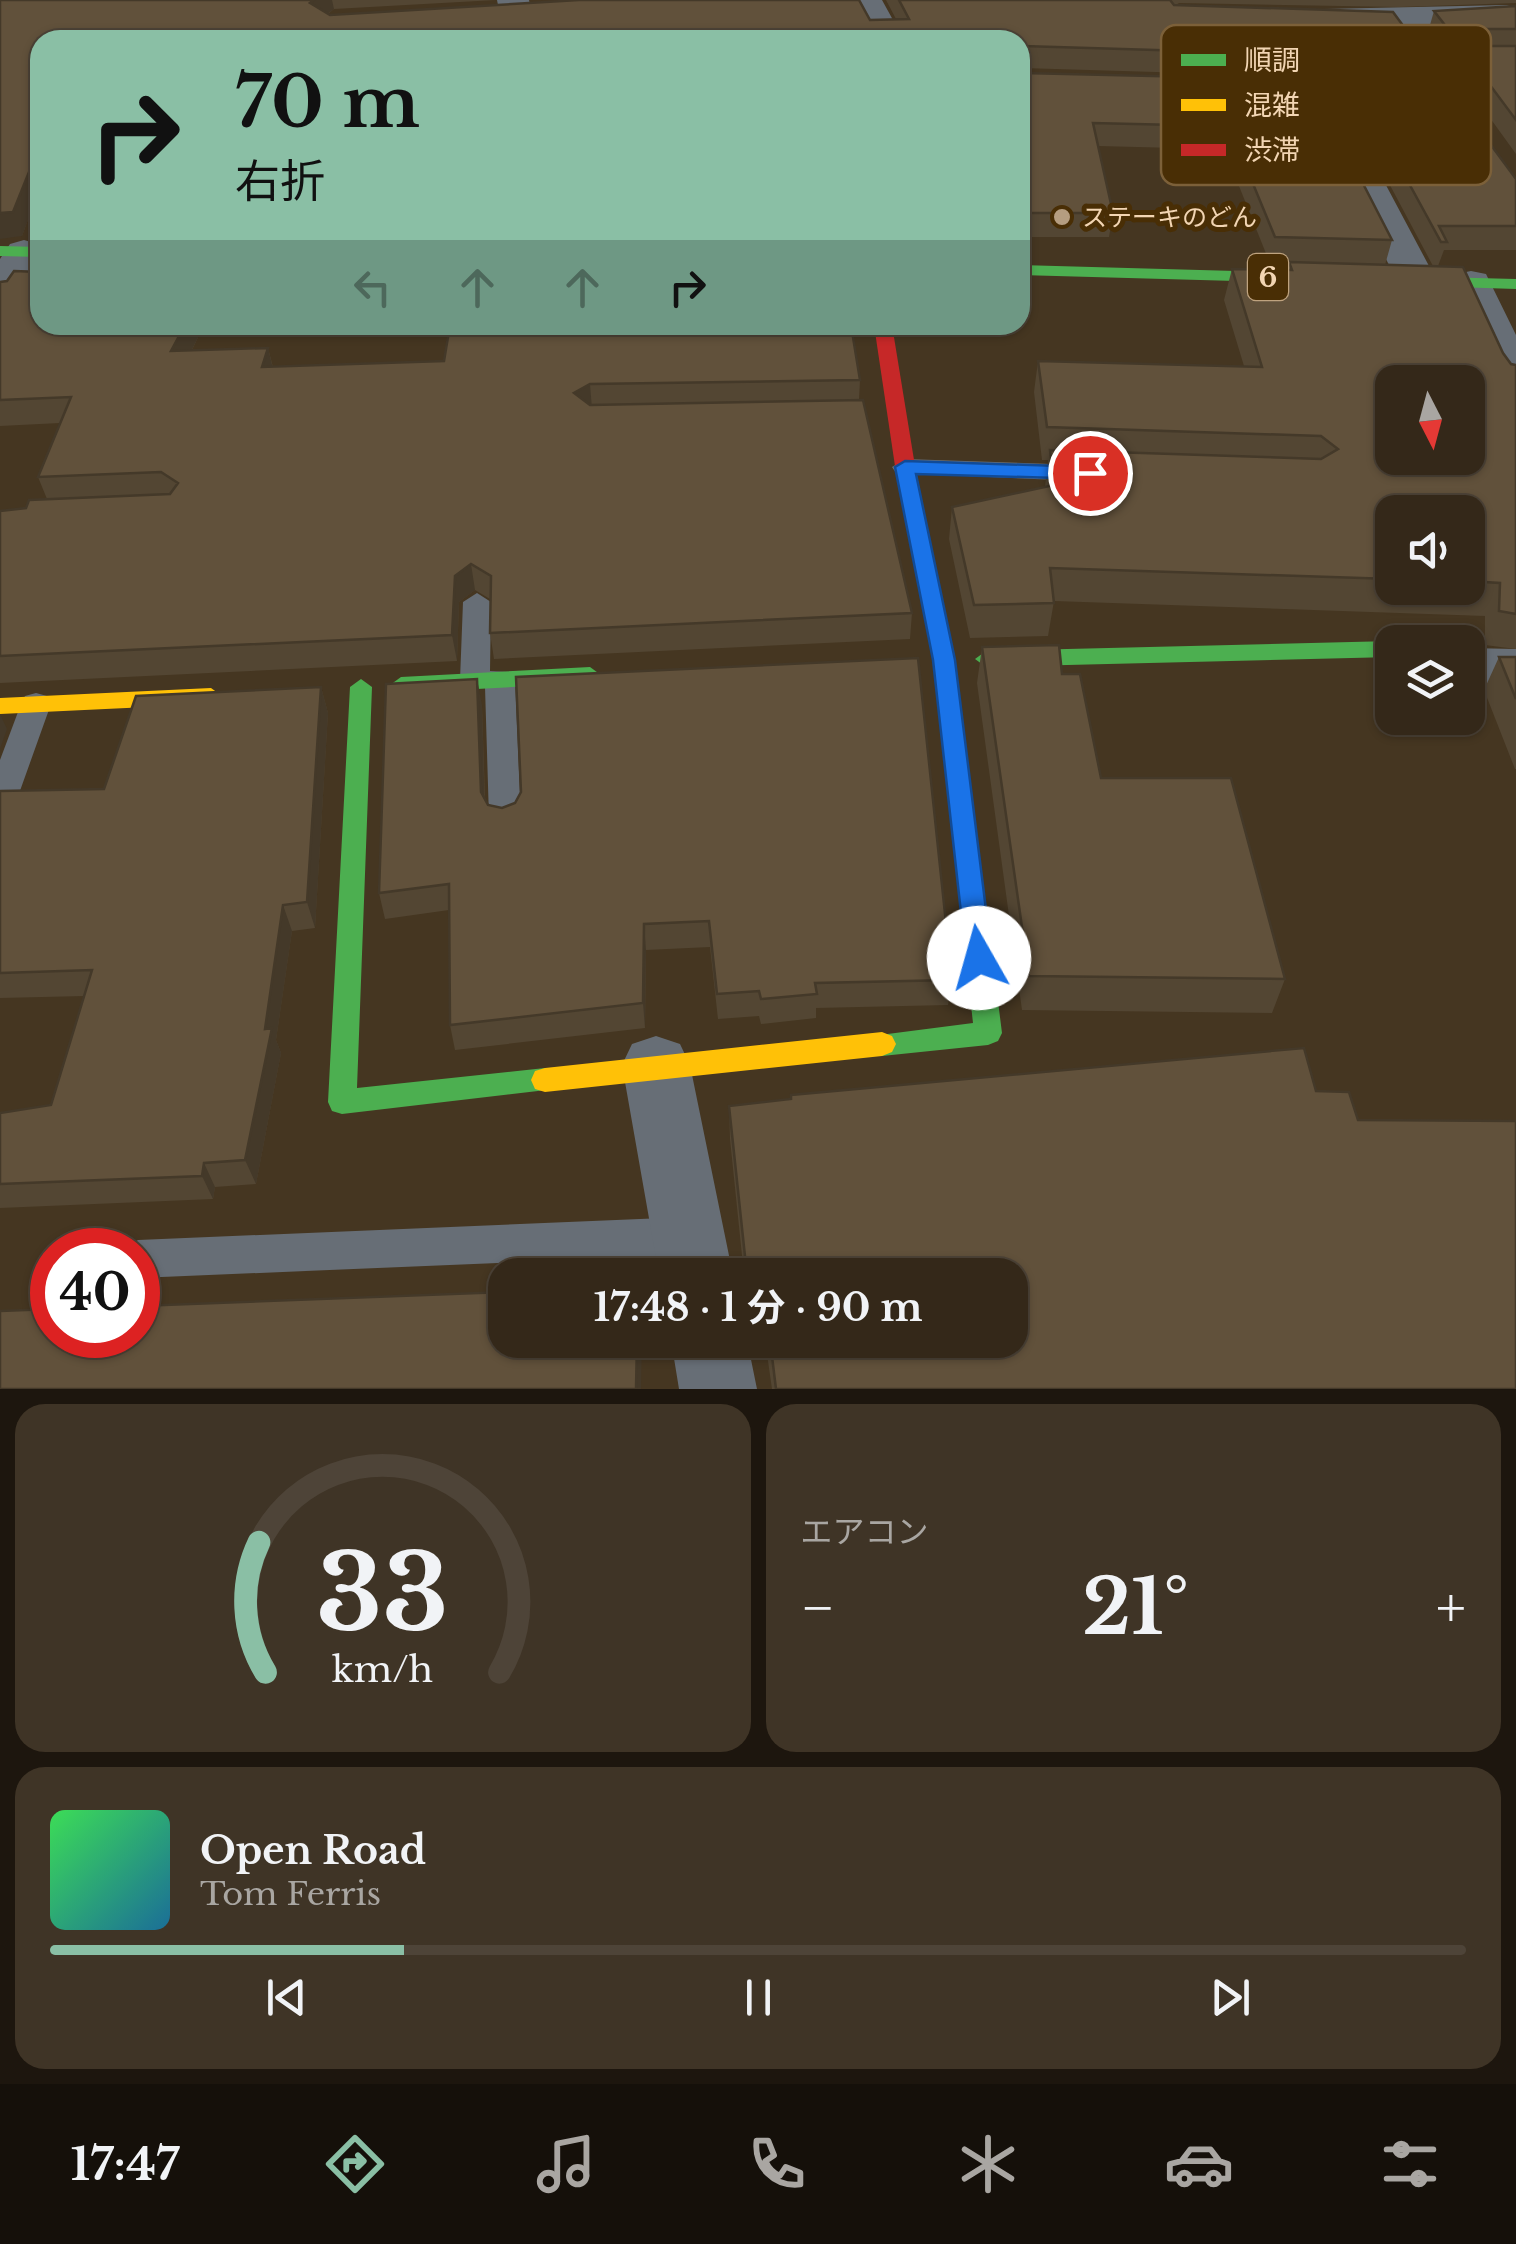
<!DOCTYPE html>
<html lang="ja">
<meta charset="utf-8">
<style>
body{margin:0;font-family:"Libre Baskerville","Noto Sans JP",serif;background:#3f3426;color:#f1f3f6;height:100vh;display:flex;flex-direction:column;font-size:38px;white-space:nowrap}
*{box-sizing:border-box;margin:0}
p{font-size:32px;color:#a9a6a2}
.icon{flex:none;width:55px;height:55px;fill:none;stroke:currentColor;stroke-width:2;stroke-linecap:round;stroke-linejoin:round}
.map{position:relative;height:1389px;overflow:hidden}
.drawer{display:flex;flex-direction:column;gap:15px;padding:15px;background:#1d160e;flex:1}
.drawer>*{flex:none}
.top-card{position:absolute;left:30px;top:30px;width:1000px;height:305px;border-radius:30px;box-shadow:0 2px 8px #0004,0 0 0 2px #4e4438;background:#8abfa5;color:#111;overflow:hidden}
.needle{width:65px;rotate:174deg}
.controls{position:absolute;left:1375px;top:365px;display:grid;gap:20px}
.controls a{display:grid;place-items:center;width:110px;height:110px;border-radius:20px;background:#342819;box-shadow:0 2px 8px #0004,0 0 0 2px #4e4438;font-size:50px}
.speed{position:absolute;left:30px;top:1228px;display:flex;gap:20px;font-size:50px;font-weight:700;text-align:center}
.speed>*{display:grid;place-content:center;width:130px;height:130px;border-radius:50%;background:#342819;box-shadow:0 2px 8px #0004,0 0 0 2px #4e4438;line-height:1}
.speed .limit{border:15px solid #d22;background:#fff;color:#111}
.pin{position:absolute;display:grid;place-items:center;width:85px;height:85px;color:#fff;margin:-42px;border:5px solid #fff;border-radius:50%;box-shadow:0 2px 10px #0007}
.me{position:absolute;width:110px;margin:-55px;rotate:353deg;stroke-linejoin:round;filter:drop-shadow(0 0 8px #0008)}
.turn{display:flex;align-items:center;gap:35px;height:210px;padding:0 40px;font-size:45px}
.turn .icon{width:130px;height:130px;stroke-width:2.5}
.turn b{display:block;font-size:70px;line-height:85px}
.lanes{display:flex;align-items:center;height:95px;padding:0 40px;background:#0003;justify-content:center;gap:50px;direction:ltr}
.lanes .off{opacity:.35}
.big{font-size:75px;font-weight:700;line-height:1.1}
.drawer .widget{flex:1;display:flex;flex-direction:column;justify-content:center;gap:15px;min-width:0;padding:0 35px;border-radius:30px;background:#3f3426}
.drawer .dial{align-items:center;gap:0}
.dial svg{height:260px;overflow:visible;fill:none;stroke:#4e4438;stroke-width:7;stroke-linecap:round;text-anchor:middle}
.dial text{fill:#f1f3f6;stroke:none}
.song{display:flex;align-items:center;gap:30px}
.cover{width:120px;height:120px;border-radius:15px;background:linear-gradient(135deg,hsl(130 70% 55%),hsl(200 70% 35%))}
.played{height:10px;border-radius:5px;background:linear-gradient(90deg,#8abfa5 25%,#4e4438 25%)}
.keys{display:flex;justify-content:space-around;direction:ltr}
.heat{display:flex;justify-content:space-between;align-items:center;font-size:55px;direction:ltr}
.drawer .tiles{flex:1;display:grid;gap:15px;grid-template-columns:1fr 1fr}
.widget:last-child{grid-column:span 2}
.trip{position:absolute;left:488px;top:1258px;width:540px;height:100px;border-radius:30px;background:#342819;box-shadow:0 2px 8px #0004,0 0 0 2px #4e4438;font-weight:700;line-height:100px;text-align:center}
.menu{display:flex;height:160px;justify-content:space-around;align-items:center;background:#15100a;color:#a9a6a2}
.menu .icon{width:70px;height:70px}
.menu .selected{color:#8abfa5}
.menu b{font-size:45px;color:#f1f3f6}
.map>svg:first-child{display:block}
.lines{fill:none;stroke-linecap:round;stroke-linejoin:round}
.lane{fill:#676e76;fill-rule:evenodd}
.street{fill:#676e76;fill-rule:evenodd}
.fast{fill:#4caf50;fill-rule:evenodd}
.slow{fill:#ffc107;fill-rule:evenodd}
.jam{fill:#c62828;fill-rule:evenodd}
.wall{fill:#534633;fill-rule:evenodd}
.shaded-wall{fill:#443929}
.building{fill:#61513b;stroke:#443929;stroke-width:2.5;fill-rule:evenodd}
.route{fill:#1a73e8;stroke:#114b97;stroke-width:2.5}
.poi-dot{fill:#b59d80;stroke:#492e05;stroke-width:4}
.labels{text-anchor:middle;stroke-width:10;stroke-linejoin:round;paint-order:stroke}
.far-poi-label{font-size:25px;fill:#f2d5b3;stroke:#492e05;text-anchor:start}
.shield{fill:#492e05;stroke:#bfa37f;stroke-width:2.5}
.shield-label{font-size:28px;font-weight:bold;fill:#f2d5b3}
.key{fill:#492e05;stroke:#7c6039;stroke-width:2.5}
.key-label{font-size:28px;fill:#f2d5b3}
</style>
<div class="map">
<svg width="1516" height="1389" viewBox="0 0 1516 1389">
<rect width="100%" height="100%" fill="#453621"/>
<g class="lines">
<path class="lane" d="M1516,54V64L1427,65L1418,60L1427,55Z
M905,459L1083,465L1096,473L1083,481L896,473L892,467Z
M477,593L491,602L490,671L511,672L515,679L521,818L516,827L505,830L494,827L489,818L485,687H464L460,680L463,602Z
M36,693L47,696L51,704L16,802L11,811L0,814V760L21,704L25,696Z
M688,1217L702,1223L708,1236L702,1249L688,1255L138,1278V1250H122L138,1240Z"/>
<path class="street" d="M497,0H529L537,40H505Z
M850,0H882L904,40H872Z
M1507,5L1516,8V22L1324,29L1308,19L1324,9Z
M1259,77L1350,82L1382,134L1371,157L1437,281L1431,290L1417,293L1403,290L1397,281L1335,157L1346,134L1326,99L1247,94L1242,87L1247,80Z
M24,240L38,244L40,259L15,302L0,305V259L10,244Z
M1471,271L1486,274L1516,335V396L1500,392L1494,383L1450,283L1456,274Z
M1468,648L1516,649V687L1468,686Z
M656,1036L680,1044L690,1065L733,1275H659L622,1065L632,1044Z
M671,1340H747L757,1389H679Z"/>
<path class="fast" d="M0,246L40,247V257L0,256Z
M1020,265L1307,273L1315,278L1307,283L1020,275Z
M1398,276L1516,279V289L1392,285L1390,281Z
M905,460L915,466L955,660L1002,1033L998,1041L988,1045L882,1056L872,1052L868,1044L872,1036L973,1023L933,660L895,466Z
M1392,641L1396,642H1392V657L986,667L975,659L986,651Z
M590,667L601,675L590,683L401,693L390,685L401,677Z
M361,679L372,687L357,1088L545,1068L555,1071L559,1080L555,1089L342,1114L332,1111L328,1102L350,687Z"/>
<path class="slow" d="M211,688L222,696L211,704L0,714V698Z
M882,1032L892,1036L896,1044L892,1052L882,1056L545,1092L535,1089L531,1080L535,1071L545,1068Z"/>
<path class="jam" d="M874,325H892L915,466L905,472L895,466Z"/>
</g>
<path class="wall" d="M0,0H496L334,9L328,14L330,15L870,20L896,19L886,0H1516V3L1399,7L1179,3L1176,5L1393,12L1516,179V250H1444L1438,266H1433L1375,157L1384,129L1350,78L1022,68L1023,73L1342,134L1340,139L1392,240L1385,265L1269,261L1227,156H1219L1216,149L1098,146L1113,213L1109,237H1020V40H40V187L22,236Z
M1516,6V154L1454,68L1460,51H1442L1428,32L1434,11Z
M1289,262L1503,353L1511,364L1516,365V649L1485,645V616L1054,601L1048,636L970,638L949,539L952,507L1045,487L1048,460H1042L1034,392L1038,361L1244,366L1224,300L1232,269L1287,270ZM1392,512H1468V588H1392Z
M0,282L40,325H204L192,350L268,348L273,367L860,380L859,400L912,613L910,639L494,659L490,633V599L475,590L459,602L457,661L0,683V511L26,508L47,499L38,477L60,423L0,426Z
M982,647L1062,674L1101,778L1285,979L1272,1013L1022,1010L977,683Z
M1499,657H1516V769H1515L1484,690Z
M321,687L328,713L315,928L292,931L276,1040L281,1053L256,1184L215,1187L213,1199L0,1208V1113L51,1105L85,996L0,998V791L104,789Z
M482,705L485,799L488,805L952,980L948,1005L816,1008V1018L761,1024L759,1016L718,1019L710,947L646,950L645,1028L455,1050L450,1025L449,910L385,919L379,893Z
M1316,1091L1358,1120L1516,1389H772L765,1340H1010V1275H744L730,1139L729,1106Z"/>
<path class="shaded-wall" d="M314,0H332L334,9L314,24L310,3Z
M35,157L40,173V187L22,236L0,239V213Z
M185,325H204L179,376L171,351Z
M268,348L274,373L262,367Z
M590,384L592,409L574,393Z
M471,564L475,590L459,602L457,661L452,635L455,576Z
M477,679L482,705L485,818L481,792Z
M321,687L328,713L315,928L307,902Z
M0,714L7,729L0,749Z
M283,905L292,931L276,1040L281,1053L256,1184L245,1160Z
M644,924L646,950L645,1028L643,1003Z
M204,1163L215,1187L213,1199L202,1176Z
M637,1340H642L641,1389H636Z"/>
<path class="building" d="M0,0H314L310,3L330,15L579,0H859L870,20L909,19L899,0H1170L1174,5L1393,12L1516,179V226H1439L1447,242H1441L1382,134L1392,109L1356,56L1023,46L1020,49V40H40V157H35L13,212L0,213Z
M1516,6V29H1448L1434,11Z
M1461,46H1516V120Z
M1020,57L1023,73L1330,80L1348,111L1338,135L1392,240L1275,237L1232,133H1224L1220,126L1093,123L1113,213H1020Z
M1289,262L1463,267L1503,353L1511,364L1516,365V614L1499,611L1500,583L1468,581V512H1392V579L1050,568L1054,603L974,605L952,507L1054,485L1050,450L1321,459L1338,449L1321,436L1047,427L1038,361L1262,367L1232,269L1292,270ZM1392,382H1468V458H1392Z
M14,271L40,272V325H185L171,351L268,348L262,367L444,361L450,325H851L860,380L590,384L574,393L590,405L863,400L912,613L490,633L491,576L471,564L455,576L452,635L0,656V511L26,508L29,500L170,494L178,483L161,472L38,477L71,397L0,400V282L7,281Z
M1059,645L1062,674H1080L1101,778H1231L1285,979L1029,976L982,647Z
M1499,657H1516V699Z
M918,658L952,980L815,983L817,994L761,999L759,991L717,994L709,921L644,924L643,1003L450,1025L449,884L379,893L386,684L477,679L481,792L488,805L502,808L515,803L521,792L516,677Z
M321,687L307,902L283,905L265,1029L272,1028L245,1160L204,1163L202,1176L0,1184V1113L51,1105L92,970L0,973V791L104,789L136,696Z
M1304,1048L1316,1091L1349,1092L1358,1120L1516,1121V1389H776L770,1340H1010V1275H747L729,1106L791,1099V1095Z
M505,1292V1340H637L636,1389H0V1311L52,1309V1335H138V1306Z"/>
<path class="route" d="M905,461L1090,467L1099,473L1090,479L916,474L955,660L992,958L979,969L966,958L933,660L895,467Z"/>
<circle class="poi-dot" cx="1062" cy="217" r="10"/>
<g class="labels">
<g class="far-poi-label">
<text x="1082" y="226">ステーキのどん</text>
</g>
<rect class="shield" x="1248" y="254" width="40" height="46" rx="8"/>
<g class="shield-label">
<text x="1268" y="287">6</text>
</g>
</g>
<rect x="1161" y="25" width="330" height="160" rx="15" class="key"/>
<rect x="1181" y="54" width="45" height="12" fill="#4caf50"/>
<rect x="1181" y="99" width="45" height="12" fill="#ffc107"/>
<rect x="1181" y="144" width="45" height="12" fill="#c62828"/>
<g class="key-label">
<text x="1244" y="70">順調</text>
<text x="1244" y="115">混雑</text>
<text x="1244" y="160">渋滞</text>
</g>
</svg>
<div class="controls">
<a><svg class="needle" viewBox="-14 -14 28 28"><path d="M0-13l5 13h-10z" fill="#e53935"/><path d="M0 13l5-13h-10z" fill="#a9a6a2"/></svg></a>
<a><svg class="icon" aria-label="sound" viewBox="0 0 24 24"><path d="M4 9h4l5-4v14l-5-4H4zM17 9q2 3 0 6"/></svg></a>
<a><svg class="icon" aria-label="layers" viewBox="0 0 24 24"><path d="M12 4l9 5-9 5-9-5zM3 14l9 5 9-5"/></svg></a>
</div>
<div class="speed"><div class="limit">40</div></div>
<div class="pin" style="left:1090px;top:473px;background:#d93025"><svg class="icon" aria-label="arrive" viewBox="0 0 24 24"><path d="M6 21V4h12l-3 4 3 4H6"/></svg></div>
<svg class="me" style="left:979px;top:958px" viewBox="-20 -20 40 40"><circle r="19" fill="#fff"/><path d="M0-13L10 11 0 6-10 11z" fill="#1a73e8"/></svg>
<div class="trip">17:48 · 1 分 · 90 m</div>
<div class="top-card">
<div class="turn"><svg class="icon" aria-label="right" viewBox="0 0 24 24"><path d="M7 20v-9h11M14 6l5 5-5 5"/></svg><div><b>70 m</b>右折</div></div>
<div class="lanes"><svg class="icon off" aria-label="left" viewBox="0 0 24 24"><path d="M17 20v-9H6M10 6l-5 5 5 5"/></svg><svg class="icon off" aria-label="ahead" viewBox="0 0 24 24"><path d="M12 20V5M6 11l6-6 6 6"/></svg><svg class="icon off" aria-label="ahead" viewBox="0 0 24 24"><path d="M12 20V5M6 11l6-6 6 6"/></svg><svg class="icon" aria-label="right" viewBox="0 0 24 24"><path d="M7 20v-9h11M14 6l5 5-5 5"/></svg></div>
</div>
</div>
<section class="drawer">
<div class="tiles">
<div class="widget dial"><svg viewBox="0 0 100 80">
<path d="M14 69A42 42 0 1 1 86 69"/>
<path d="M14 69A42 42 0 0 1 12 29" stroke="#8abfa5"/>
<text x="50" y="56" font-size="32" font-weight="700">33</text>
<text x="50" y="72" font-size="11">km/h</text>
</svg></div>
<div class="widget"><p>エアコン</p>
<div class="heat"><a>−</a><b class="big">21°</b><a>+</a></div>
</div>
<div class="widget">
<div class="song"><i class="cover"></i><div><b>Open Road</b><p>Tom Ferris</p></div></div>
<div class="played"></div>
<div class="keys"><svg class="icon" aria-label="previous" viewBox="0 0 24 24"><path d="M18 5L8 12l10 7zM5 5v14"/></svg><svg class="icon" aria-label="pause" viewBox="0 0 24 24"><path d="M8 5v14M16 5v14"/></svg><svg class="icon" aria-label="next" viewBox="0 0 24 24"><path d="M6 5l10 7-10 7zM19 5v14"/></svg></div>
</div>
</div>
</section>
<nav class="menu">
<b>17:47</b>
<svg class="icon selected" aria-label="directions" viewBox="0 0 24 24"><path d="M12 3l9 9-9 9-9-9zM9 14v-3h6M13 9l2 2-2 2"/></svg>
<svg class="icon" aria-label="music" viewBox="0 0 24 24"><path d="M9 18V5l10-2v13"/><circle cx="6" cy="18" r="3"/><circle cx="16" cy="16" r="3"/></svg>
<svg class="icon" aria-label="phone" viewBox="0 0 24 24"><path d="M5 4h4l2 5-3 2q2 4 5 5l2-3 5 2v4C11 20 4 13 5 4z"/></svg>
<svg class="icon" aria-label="climate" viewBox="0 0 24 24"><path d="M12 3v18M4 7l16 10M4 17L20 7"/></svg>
<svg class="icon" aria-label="car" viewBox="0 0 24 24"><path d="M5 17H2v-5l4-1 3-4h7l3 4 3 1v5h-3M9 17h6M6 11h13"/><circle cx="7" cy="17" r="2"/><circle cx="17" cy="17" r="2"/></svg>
<svg class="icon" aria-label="filters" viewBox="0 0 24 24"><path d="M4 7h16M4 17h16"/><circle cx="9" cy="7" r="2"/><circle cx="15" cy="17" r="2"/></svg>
</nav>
